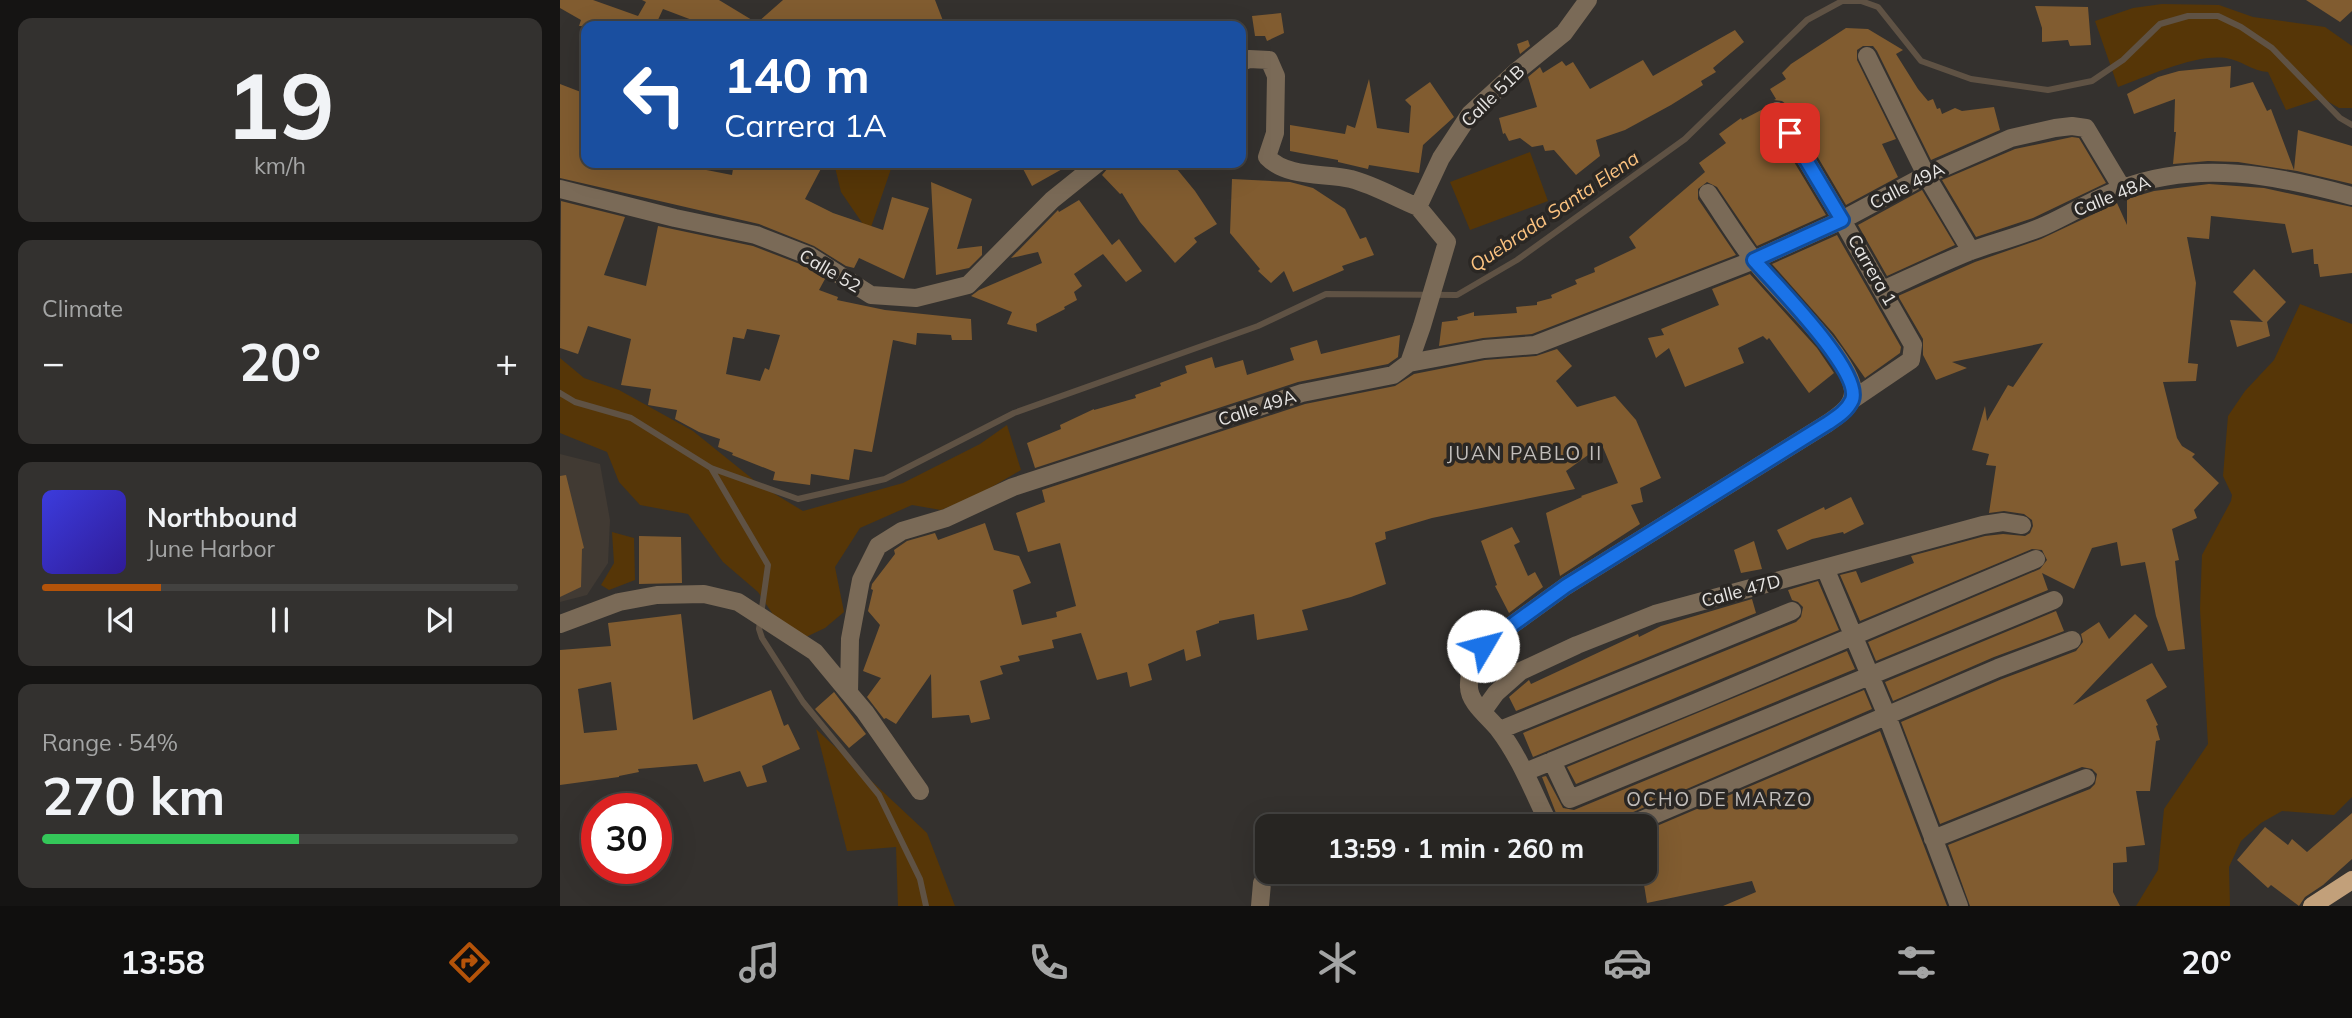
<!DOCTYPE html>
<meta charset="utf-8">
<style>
body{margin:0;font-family:Mulish,sans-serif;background:#33312f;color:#f1f3f6;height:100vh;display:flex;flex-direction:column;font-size:26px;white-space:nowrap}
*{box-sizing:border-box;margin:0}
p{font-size:23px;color:#a4a5a5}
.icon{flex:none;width:38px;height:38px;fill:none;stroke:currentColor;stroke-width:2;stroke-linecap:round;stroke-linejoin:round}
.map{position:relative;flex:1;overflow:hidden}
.sheet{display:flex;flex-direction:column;gap:18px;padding:18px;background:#151413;width:560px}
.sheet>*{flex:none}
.banner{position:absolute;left:21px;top:21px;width:665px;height:147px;border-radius:14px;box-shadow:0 7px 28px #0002,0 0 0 2px #434240;background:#1a4fa0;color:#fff;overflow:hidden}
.speed{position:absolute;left:21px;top:793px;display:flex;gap:14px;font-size:35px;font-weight:700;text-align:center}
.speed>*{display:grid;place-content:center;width:91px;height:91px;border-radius:50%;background:#272522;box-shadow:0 7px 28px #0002,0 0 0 2px #434240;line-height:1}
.speed .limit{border:10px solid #d22;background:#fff;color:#111}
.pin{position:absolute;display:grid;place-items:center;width:60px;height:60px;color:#fff;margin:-30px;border-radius:14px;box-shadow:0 4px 10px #0006}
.me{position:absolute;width:77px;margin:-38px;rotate:53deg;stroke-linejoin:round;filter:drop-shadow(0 0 5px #0008)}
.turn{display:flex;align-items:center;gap:24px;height:147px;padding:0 28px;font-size:32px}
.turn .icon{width:91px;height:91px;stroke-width:2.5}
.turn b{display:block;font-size:49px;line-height:60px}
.big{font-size:52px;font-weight:700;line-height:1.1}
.sheet .card{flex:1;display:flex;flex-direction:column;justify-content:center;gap:10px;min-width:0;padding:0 24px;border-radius:14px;background:#33312f}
.sheet .dial{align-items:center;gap:0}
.dial b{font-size:91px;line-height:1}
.song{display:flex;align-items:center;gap:21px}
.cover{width:84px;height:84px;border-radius:10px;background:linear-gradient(135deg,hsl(240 70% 55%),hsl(250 70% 35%))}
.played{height:7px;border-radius:4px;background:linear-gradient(90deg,#b45309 25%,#434240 25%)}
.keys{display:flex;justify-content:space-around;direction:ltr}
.heat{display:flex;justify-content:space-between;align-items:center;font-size:38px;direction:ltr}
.charge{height:10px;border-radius:5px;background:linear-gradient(90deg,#34c759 54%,#434240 0)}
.trip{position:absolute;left:695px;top:814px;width:402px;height:70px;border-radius:14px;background:#272522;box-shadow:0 7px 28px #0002,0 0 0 2px #434240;font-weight:700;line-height:70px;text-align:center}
.tabs{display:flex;height:112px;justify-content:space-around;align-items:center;background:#100f0e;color:#a4a5a5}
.tabs .icon{width:49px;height:49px}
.tabs .current{color:#b45309}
.tabs b{font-size:32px;color:#f1f3f6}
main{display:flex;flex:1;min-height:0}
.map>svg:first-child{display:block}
.built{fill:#413a33}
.green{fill:#563607}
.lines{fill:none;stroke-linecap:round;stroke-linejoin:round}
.stream{stroke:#5f5244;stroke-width:6}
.building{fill:#815c30;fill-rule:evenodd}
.minor{stroke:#7a6a57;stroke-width:18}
.major{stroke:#c2a07a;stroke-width:18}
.route-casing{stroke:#114b97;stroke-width:18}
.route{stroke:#1a73e8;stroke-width:12}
.labels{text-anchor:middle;stroke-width:7;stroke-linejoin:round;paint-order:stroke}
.street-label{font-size:18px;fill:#e8e6e4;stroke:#2a2724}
.water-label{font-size:19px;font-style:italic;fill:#fcc380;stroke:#2a2724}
.neighbourhood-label{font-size:19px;letter-spacing:2px;fill:#c2bebb;stroke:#2a2724}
</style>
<main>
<section class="sheet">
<div class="card dial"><b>19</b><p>km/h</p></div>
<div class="card"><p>Climate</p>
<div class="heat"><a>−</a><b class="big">20°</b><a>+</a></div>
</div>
<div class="card">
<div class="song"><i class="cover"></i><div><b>Northbound</b><p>June Harbor</p></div></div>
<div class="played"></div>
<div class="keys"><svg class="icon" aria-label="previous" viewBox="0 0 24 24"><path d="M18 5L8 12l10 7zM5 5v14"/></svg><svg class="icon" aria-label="pause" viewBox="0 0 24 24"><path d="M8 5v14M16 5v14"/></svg><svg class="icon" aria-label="next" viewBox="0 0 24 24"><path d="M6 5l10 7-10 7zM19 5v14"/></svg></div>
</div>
<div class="card"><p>Range · 54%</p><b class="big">270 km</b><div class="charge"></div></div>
</section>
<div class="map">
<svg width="1792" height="906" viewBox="0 0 1792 906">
<rect width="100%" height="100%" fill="#34312e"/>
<path class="built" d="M0,454L40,464L50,520L48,563L27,595L0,602Z"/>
<path class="green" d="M1602,4L1659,5L1693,17L1765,27L1792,46V108H1779L1762,98L1726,110L1708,72C1692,71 1681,60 1666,58C1634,54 1589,76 1558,87L1535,21L1573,8Z
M970,152L988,201L910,230L890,182Z
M274,163H333L309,233L281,192Z
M1740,304L1792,324V797L1774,815L1722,811L1701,823L1681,841L1669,867L1670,906H1576L1598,870L1604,809L1648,744L1640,609L1642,555L1671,501L1672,495L1663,476L1668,416L1685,391L1714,360Z
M0,358L24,378L59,390L133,431L200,485L243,511L343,483L420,444L447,425L461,470L418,495L381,510L352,505L300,528L275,567L284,612L265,628L246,637L214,616L198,592L163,562L128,514L80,505L59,482L47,452L0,433Z
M52,532L74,538L75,580L49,590L41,585L54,563Z
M256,729L367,833L395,906H338L336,847L287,851Z"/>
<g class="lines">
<path class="stream" d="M0,393L15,402L71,418L151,468L238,499L325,479L454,413L698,326L766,294L897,295L957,260L1125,139L1247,20L1282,1H1301L1318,7L1361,61L1411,79L1488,90L1532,81L1563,60L1600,24L1628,16H1658L1681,27L1712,48L1780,118L1792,125
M151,468L208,565L199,629L202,638L243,702L319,795L360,879L366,906"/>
</g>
<path class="building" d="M0,0H33L78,16L86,2L82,0H159L197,23L223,0H375L385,26H148L103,9L97,22L101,24L100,26H19L21,20L0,8Z
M1746,0H1792V11L1780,22Z
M1475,6L1528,7L1531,45L1510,46L1508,40L1482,42V28Z
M721,13L724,33L707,41L705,36H695L692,16Z
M1286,28L1308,29L1343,50L1336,54L1358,89L1368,101L1373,99L1377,109L1380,108L1382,114L1395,108L1402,111L1434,107L1440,130L1371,160L1317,51L1313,46H1303L1297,50V60L1336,139L1322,144L1338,177L1286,205L1227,105L1222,101L1214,100L1216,99L1210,89L1226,79L1222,73L1231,64Z
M1175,30L1184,42L1153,68L1156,72L1141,81L1143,85L1111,105L1065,130L1036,140L1040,156L1016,175L994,150L985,151L983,145L972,147L960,138L949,141L945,133L943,134L939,118L977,107L968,77L980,67L983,73L1002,61L1006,66L1013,62L1030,89L1083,60L1093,76Z
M968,40L970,46L960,54L957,44Z
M1671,66L1670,88L1693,82L1707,111L1711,109L1734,170L1738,130L1792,146V184L1737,171L1678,162L1648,161L1613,164L1616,132H1614L1615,99L1574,114L1567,94L1598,77L1619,71Z
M809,79L817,128L849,133L851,106L845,100L870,82L894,117L863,145L859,173L809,165L808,169L778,162V160L730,151V125L785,134L787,125L795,128Z
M0,84L26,94V116L19,139L26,141V163H132L131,167L172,175L174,163L200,165V163H264L245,199L273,213L323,230L332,197L369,208L344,279L299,258L294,268L286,266L254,246L199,224L0,178Z
M1207,107V117L1266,215L1197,246L1157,187L1147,182L1138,189V199L1176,255L972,334L923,338L879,346L882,322L898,320L897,317L914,312V316L957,313L956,307L977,305V302L992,298L991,295L1017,284L1015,280L1035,272L1034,268L1076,248L1069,237L1145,172L1139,163L1166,143L1159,134L1181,118L1182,120Z
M1512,137L1519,138L1546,183L1473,218L1416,237L1382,180L1455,149Z
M460,163H513L472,186Z
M549,163H612L635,191L657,224L634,238L637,242L615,263L580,222L562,193L560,194L542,175L548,168Z
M672,179L730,182L753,188L785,209L800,239L806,237L814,255L782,266L784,270L733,292L724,271L711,283L698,271L700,269L670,233Z
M371,182L412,199L397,249L422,246V255L409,268L376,275Z
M1649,184L1704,188L1792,207V273L1760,277L1758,264H1754L1753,249L1732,253L1725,224L1651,216L1649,239L1627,237L1636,283L1628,363L1638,364L1636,381L1603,382L1617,438L1622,446L1635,454L1632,457L1659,483L1634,510L1637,518L1612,529L1619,560L1615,561L1625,649L1608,651L1596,616L1585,562L1561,566L1557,542L1532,548L1514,589L1482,573L1488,590L1316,661L1308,642L1480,569L1487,560L1482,550L1472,549L1300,621L1280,575L1296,571L1301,583L1354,563L1351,556L1425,536L1443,534L1465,536L1470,533L1473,526L1472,520L1464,514L1444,511L1429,513L1436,466L1426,465L1429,454L1412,450L1425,406L1427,421L1448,385L1453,387L1483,343L1392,362L1407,368L1376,380L1363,355V339L1338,296L1415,262L1481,239L1557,203L1567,225V199L1594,191Z
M1362,190L1395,245L1327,276L1298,225Z
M519,200L552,245L559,239L582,271L566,282L543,254L514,274L522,286L514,292L517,300L504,307L505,309L476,324L477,332L447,324L452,312L411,296L419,290L482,263L478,252L451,258L498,210L499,212Z
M1,201L65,217L44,275L86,286L98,226L193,246L245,266L265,279L259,290L278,297L277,300L325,310L411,319L412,340H392L391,335L357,333L356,345L333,340L312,452L294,449L289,480L251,474L250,485L213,480L215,472L172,455L173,453L158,447L160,439L139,432L115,419L117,410L88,405L91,389L61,385L71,339L28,326L18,354L0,348ZM187,329L220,335L209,370L205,368L200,381L166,374L173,337L184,339Z
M1277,235L1341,347L1340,353L1305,378L1274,334L1212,264Z
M1694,269L1726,302L1707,322L1710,336L1677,347L1670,320L1703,322L1673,292Z
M1190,274L1257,348L1274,373L1249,393L1209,338L1207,340L1203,336L1178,348L1184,363L1125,387L1109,348L1096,358L1088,338L1104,335L1101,329L1159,305L1152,289Z
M840,335L838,357L828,364L738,382L475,468L467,443L501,429L500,425L534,409V410L576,398L575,395L601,386L600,383L627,373L625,366L652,357L655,368L683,360L687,375L734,360L730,348L757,340L761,354Z
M997,349L1012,366L996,381L1017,407L1055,396L1076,420L1101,478L1080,488L1083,502L1071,505L1080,524L1000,576L986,513L1022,497L1021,496L1058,483L1042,445L1006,471L1015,489L872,518L825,532L826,539L815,543L826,584L791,597L742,610L748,630L697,640L694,614L659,621V623L636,631L641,656L626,661L624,649L588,664L592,680L570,687L567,672L537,680L521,633L492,640L494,648L458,656L460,661L440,666L443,674L420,681L430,719L411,723L409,715L372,718L371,674L336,724L326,718L324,719L307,697L321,678L303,671L320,625L308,611L313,590L311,589L312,584L335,554L334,550L347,541L375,533L378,540L425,523L434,550L459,556L471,583L453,590L462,625L497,617L496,612L516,606L500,543L468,552L456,513L485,502L482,490L745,404L835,386L854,374L925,360L976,356Z
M6,475L24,548L22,549L21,587L0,597V476Z
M1291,497L1304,524L1284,534L1283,532L1252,539L1227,550L1217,530L1264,507L1265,510Z
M952,527L960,542L954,545L968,576L975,572L983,587L949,613L935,586L937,585L921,541Z
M79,536L121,537L122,583L79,584Z
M1194,541L1202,569L1181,573L1174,550Z
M1258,581L1279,630L973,757L963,733L1236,622L1241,617L1243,607L1238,602L1232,600L1228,590Z
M1192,599L1196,613L956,711L949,697L969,680L971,684L1078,634L1079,637L1101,626Z
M1496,611L1504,631L1434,657L1333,701L1325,682Z
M121,614L133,720L211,690L224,726L228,724L240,749L202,766L207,782L187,787L180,771L144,782L137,764L78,769L79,772L59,776V777L0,785V650L51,646L48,623ZM51,682L57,730L24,733L18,689Z
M1575,614L1588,626L1513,705L1592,663L1607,687L1586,700L1598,725L1596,726L1600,740L1596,741L1590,791H1576L1585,845L1566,847L1567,862L1553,863V892L1560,906H1410L1388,845L1530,789L1535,784L1537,774L1532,769L1522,767L1380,824L1341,722L1442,679L1516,651L1523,642L1521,634L1539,622L1549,639Z
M1287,651L1295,669L1016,784L1007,767Z
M1304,690L1312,709L1064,816L1059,820L1057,826H1001L982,777L986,776L1003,808L1014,810Z
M274,692L306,734L289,748L255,709Z
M1320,731L1387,906H1163L1196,892L1192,881L1087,903L1082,872H1085V831Z
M1792,813V859L1763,885L1745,897L1739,906L1711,885L1708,888L1677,860L1705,827L1728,845L1732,839L1747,852Z"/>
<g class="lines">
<path class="minor" d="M1307,56L1366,175L1411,251
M681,62L689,59L709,60L716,76L715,133L707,157C727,178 764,173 791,179C814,185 836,198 858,207
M1217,111L1282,220L1353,345L1351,360L1292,400
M0,189L115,218L196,235L250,256L311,295L356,298L408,285L492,200L538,163
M858,207L881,158L910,114L957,71L1004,33L1028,0
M1323,290C1352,277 1381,263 1411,251C1435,242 1462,236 1486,225C1512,213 1536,198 1563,188C1638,160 1716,175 1792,196
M849,363L862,326L887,242L858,207
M1265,568L1327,716L1399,906
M0,624L59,602L97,595L144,594L178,602L255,652L289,693L290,639L301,580L318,546L342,531L386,518L453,487L742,393L833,375L849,363L924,349L975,345L1194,260L1282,220L1366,175L1451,138L1495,128L1512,126L1526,128L1562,188
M289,693L305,712L360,791
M923,711L936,693L961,671L1017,645L1095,614L1423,525L1443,522L1462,525
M940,730L1232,611
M992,761L1010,799L1494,600
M965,772L1137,702L1476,559
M990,826C974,794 961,759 939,730C930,718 909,703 909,687C908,673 916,658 923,646L1006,586L1268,423C1279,415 1294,406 1293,390C1289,355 1216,290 1193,259C1177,238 1163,215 1148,193
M1068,826L1438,668L1512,640
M1373,839L1526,778
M700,906L702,883L710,872"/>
<path class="major" d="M1752,906L1792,880"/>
</g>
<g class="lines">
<defs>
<path id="route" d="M923,646L1006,586L1268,423C1277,417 1287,411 1292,400C1303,372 1214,283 1194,260L1282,220L1230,133"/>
</defs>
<use href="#route" class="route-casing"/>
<use href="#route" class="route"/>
</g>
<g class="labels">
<g class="street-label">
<text transform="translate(933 96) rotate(-44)" y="6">Calle 51B</text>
<text transform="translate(1347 186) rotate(-27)" y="6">Calle 49A</text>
<text transform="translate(1552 196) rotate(-22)" y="6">Calle 48A</text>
<text transform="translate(1312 270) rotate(60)" y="6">Carrera 1</text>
<text transform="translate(270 271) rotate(30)" y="6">Calle 52</text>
<text transform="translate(697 408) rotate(-18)" y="6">Calle 49A</text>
<text transform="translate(1181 591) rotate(-15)" y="6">Calle 47D</text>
</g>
<g class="water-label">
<text transform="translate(994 211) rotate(-34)" y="7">Quebrada Santa Elena</text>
</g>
<g class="neighbourhood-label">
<text x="965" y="460">JUAN PABLO II</text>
<text x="1160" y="806">OCHO DE MARZO</text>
</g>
</g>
</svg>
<div class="speed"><div class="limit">30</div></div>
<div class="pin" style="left:1230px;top:133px;background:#d93025"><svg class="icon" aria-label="arrive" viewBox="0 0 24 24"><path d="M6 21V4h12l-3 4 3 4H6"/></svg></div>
<svg class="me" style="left:923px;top:646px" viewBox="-20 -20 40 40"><circle r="19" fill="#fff"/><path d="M0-13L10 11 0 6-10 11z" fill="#1a73e8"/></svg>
<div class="trip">13:59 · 1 min · 260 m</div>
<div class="banner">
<div class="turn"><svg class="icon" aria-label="left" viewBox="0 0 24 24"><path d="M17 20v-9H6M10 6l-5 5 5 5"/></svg><div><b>140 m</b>Carrera 1A</div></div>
</div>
</div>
</main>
<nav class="tabs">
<b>13:58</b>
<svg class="icon current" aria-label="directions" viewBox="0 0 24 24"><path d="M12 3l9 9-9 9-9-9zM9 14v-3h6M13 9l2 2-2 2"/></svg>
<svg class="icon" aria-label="music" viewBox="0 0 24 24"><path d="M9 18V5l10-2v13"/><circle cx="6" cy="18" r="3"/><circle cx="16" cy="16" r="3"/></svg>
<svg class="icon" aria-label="phone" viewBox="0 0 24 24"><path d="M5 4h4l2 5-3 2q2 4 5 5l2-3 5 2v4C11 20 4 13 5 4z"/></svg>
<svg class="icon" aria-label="climate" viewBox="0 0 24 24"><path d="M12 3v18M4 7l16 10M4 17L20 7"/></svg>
<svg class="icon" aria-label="car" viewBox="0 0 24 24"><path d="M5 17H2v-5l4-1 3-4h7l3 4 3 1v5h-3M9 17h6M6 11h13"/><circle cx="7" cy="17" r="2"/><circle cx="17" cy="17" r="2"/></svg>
<svg class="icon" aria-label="filters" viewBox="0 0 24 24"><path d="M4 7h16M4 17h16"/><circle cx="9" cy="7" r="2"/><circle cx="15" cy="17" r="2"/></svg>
<b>20°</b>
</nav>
